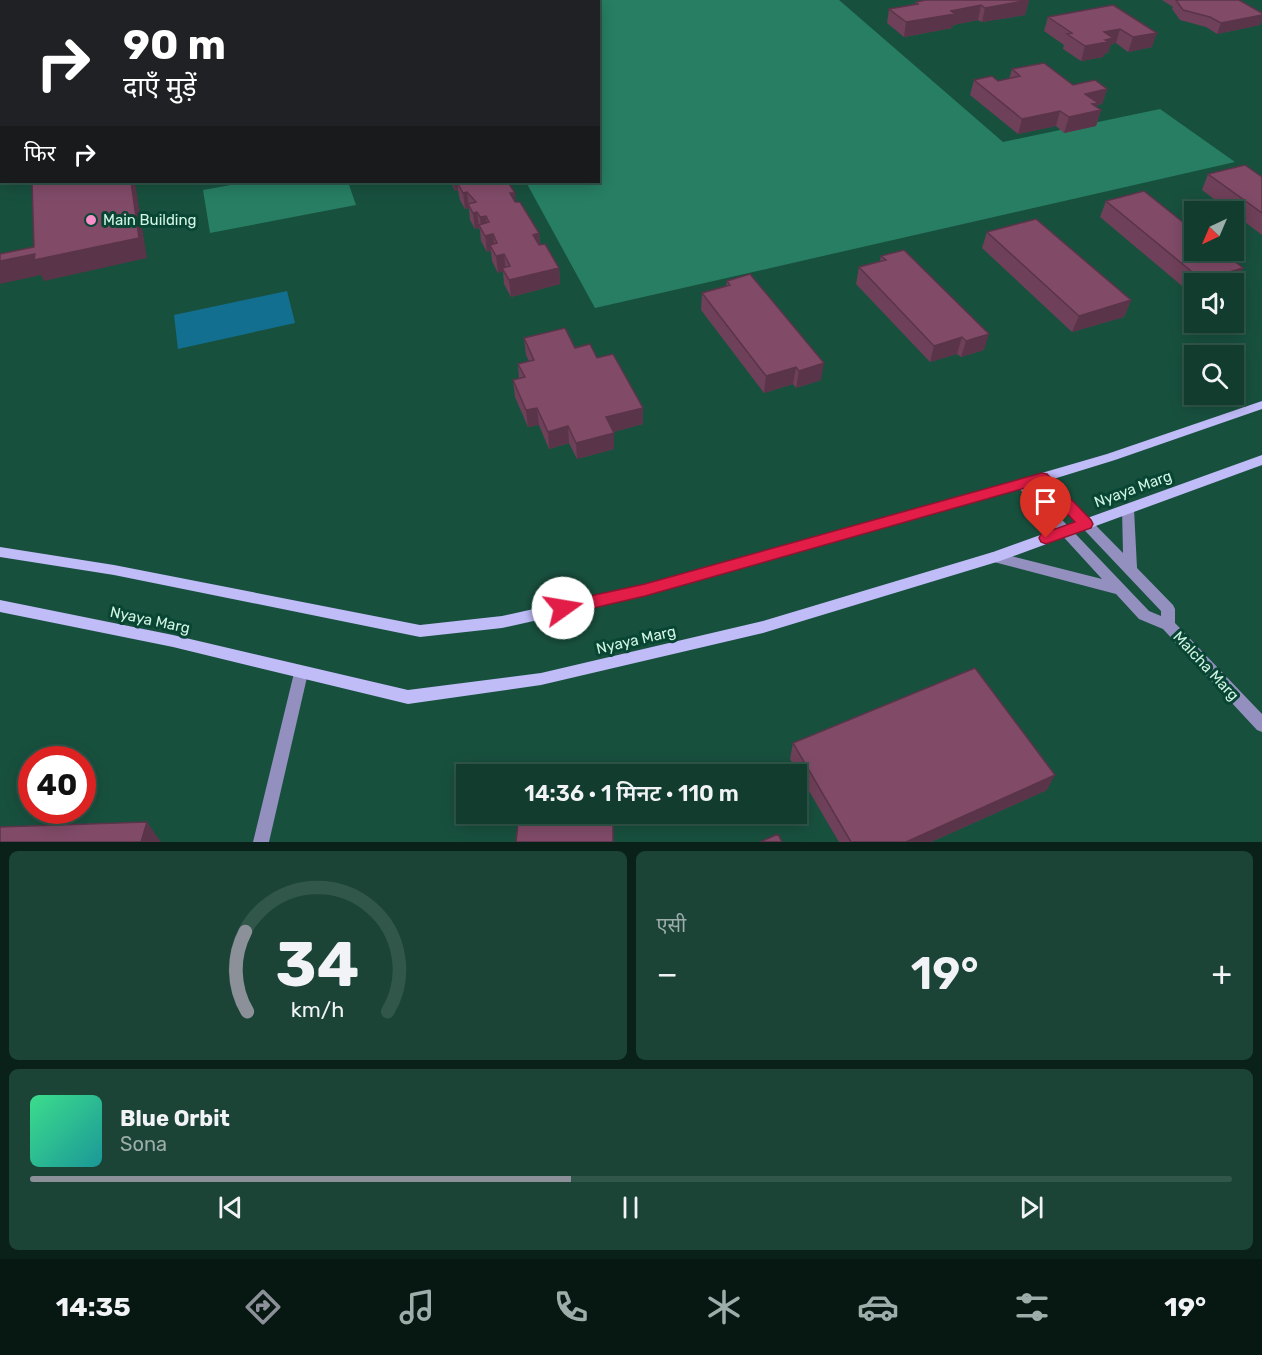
<!DOCTYPE html>
<html lang="hi">
<meta charset="utf-8">
<style>
body{margin:0;font-family:Rubik,"Noto Sans Devanagari",sans-serif;background:#1b4336;color:#f1f3f6;height:100vh;display:flex;flex-direction:column;font-size:22px;white-space:nowrap}
*{box-sizing:border-box;margin:0}
p{font-size:20px;color:#9cadaa}
.icon{flex:none;width:33px;height:33px;fill:none;stroke:currentColor;stroke-width:2;stroke-linecap:round;stroke-linejoin:round}
.map{position:relative;height:842px;overflow:hidden}
.drawer{display:flex;flex-direction:column;gap:9px;padding:9px;background:#0a2119;flex:1}
.drawer>*{flex:none}
.banner{position:absolute;left:0px;top:0px;width:600px;height:183px;box-shadow:0 3px 15px #0003,0 0 0 2px #31564a;background:#202124;color:#fff;overflow:hidden}
.needle{width:39px;rotate:224deg}
.tools{position:absolute;left:1184px;top:201px;display:grid;gap:12px}
.tools a{display:grid;place-items:center;width:60px;height:60px;border-radius:0px;background:#123c2e;box-shadow:0 3px 15px #0003,0 0 0 2px #31564a;font-size:30px}
.speed{position:absolute;left:18px;top:746px;display:flex;gap:12px;font-size:30px;font-weight:700;text-align:center}
.speed>*{display:grid;place-content:center;width:78px;height:78px;border-radius:50%;background:#123c2e;box-shadow:0 3px 15px #0003,0 0 0 2px #31564a;line-height:1}
.speed .limit{border:9px solid #d22;background:#fff;color:#111}
.pin{position:absolute;display:grid;place-items:center;width:51px;height:51px;color:#fff;margin:-62px -26px;border-radius:50% 50% 50% 0;rotate:-45deg;box-shadow:0 0 6px #0007}
.pin .icon{rotate:45deg}
.me{position:absolute;width:66px;margin:-33px;rotate:77deg;stroke-linejoin:round;filter:drop-shadow(0 0 4px #0008)}
.turn{display:flex;align-items:center;gap:21px;height:126px;padding:0 24px;font-size:27px}
.turn .icon{width:78px;height:78px;stroke-width:2.5}
.turn b{display:block;font-size:42px;line-height:51px}
.then{display:flex;align-items:center;height:57px;padding:0 24px;background:#0003;gap:12px;font-size:22px}
.big{font-size:45px;font-weight:600;line-height:1.1}
.drawer .widget{flex:1;display:flex;flex-direction:column;justify-content:center;gap:9px;min-width:0;padding:0 21px;border-radius:9px;background:#1b4336}
.drawer .dial{align-items:center;gap:0}
.dial svg{height:156px;overflow:visible;fill:none;stroke:#31564a;stroke-width:7;stroke-linecap:round;text-anchor:middle}
.dial text{fill:#f1f3f6;stroke:none}
.song{display:flex;align-items:center;gap:18px}
.cover{width:72px;height:72px;border-radius:9px;background:linear-gradient(135deg,hsl(150 70% 55%),hsl(180 70% 35%))}
.played{height:6px;border-radius:3px;background:linear-gradient(90deg,#8c9099 45%,#31564a 45%)}
.keys{display:flex;justify-content:space-around;direction:ltr}
.heat{display:flex;justify-content:space-between;align-items:center;font-size:33px;direction:ltr}
.drawer .tiles{flex:1;display:grid;gap:9px;grid-template-columns:1fr 1fr}
.widget:last-child{grid-column:span 2}
.trip{position:absolute;left:456px;top:764px;width:351px;height:60px;border-radius:0px;background:#123c2e;box-shadow:0 3px 15px #0003,0 0 0 2px #31564a;font-weight:600;line-height:60px;text-align:center}
.tab-bar{display:flex;height:96px;justify-content:space-around;align-items:center;background:#071812;color:#9cadaa}
.tab-bar .icon{width:42px;height:42px}
.tab-bar .on{color:#8c9099}
.tab-bar b{font-size:27px;color:#f1f3f6}
.map>svg:first-child{display:block}
.green{fill:#277e62}
.water{fill:#136f8f}
.lines{fill:none;stroke-linecap:round;stroke-linejoin:round}
.street{fill:#9390bf;fill-rule:evenodd}
.secondary{fill:#c0bcf8;fill-rule:evenodd}
.wall{fill:#6f4059}
.shaded-wall{fill:#5a3449}
.building{fill:#814b68;stroke:#5a3449;stroke-width:1.5}
.route{fill:#e11d48;stroke:#92132f;stroke-width:1.5}
.poi-dot{fill:#f98fc8;stroke:#094533;stroke-width:2}
.labels{text-anchor:middle;stroke-width:6;stroke-linejoin:round;paint-order:stroke}
.poi-label{font-size:15px;fill:#d2f5e6;stroke:#094533;text-anchor:start}
.street-label{font-size:15px;fill:#d2f5e6;stroke:#094533}
</style>
<div class="map">
<svg width="1262" height="842" viewBox="0 0 1262 842">
<rect width="100%" height="100%" fill="#18503e"/>
<path class="green" d="M394,0H839L1003,142L1160,109L1235,162L595,308L526,182H598V2Z
M247,182H348L356,205L210,233L203,190Z"/>
<path class="water" d="M287,291L295,323L178,349L174,315Z"/>
<g class="lines">
<path class="street" d="M136,0H151L134,2Z
M0,21H2V25H0Z
M1042,473L1046,475L1123,553L1122,509L1123,506H1133L1134,509L1137,568L1173,605L1175,609V623L1262,714V732L1257,730L1163,629L1139,619L1116,594L990,561L988,557L990,553L995,552L1102,579L1015,484L1017,481H1025L1149,611L1161,616V611L1038,481L1036,478L1038,475Z
M301,667L306,668L308,673L269,842H253L294,673L296,668Z"/>
<path class="secondary" d="M1262,401V409L1115,460L1021,489L645,596L502,628L420,637L114,575L0,557V547L114,565L420,625L502,616L645,584L1021,479L1107,454Z
M1262,455V465L1000,561L763,633L541,685L408,704L173,647L0,612V600L173,635L408,690L541,673L763,621L993,552Z"/>
</g>
<path class="wall" d="M1029,0L1025,15L982,22L978,20L953,25L952,28L904,37L887,23L889,9L915,4L916,2Z
M1162,0H1239L1260,25L1217,34L1206,27L1180,20L1172,9L1173,7Z
M1113,5L1152,47L1128,52L1116,43L1111,44L1108,53L1104,54L1103,57L1081,61L1063,49L1064,45L1044,31L1048,17Z
M1012,69L1073,85L1107,89L1102,104L1097,105V107L1101,110L1096,126L1064,133L1056,126L1018,134L970,95L974,80L998,81L1009,79Z
M1208,174L1262,177V235L1233,213V212H1231L1202,190Z
M451,182H508L515,202L539,233L540,245L559,268L560,284L511,297L504,284L503,271L498,273L492,261L491,251L487,252L481,241L480,230L479,228L475,229L470,220L469,208L465,209L460,200L458,190L455,191Z
M1144,191L1194,231V250H1220L1243,268L1235,285H1233V284H1194V296L1100,217L1106,201Z
M987,232L1131,300L1124,317L1072,332L982,248Z
M881,256L984,350L961,357L957,354L930,362L856,284L859,267L880,261Z
M727,281L821,380L796,388L793,384L764,393L701,310L702,293L726,287Z
M524,338L575,348L597,358L643,408V424L613,432L614,449L577,459L569,443L549,449L539,425L528,427L515,397L513,380L519,379L518,364L529,361L526,355Z
M793,743L1047,790L931,842H839L790,759Z"/>
<path class="shaded-wall" d="M1029,0L1025,15L982,22L985,8Z
M981,5L978,20L953,25L952,28L904,37L906,22L951,11Z
M1262,15V21L1260,25L1217,34L1221,23Z
M1120,29L1116,43L1111,44L1108,53L1104,54L1103,57L1081,61L1085,46L1104,32Z
M1157,33L1152,47L1128,52L1133,37Z
M1107,89L1102,104L1097,105L1095,111L1101,110L1096,126L1064,133L1069,117L1085,94Z
M1060,111L1056,126L1018,134L1022,119Z
M131,182H135L147,258L44,281L41,275L0,284V261L35,254Z
M453,182H458V190L455,191Z
M460,182H464L465,193L467,192L469,208L465,209L463,193L461,190Z
M510,193H515L516,209Z
M477,212L479,228L475,229L473,213Z
M486,216L487,232L481,228L480,217Z
M539,233L540,250L533,235Z
M493,234L495,250L490,245L491,251L487,252L485,236Z
M504,254L506,271L502,268L503,271L498,273L496,256Z
M559,268L560,284L511,297L509,280Z
M1243,268L1235,285H1233V284H1201L1202,280Z
M1131,300L1124,317L1072,332L1079,316Z
M989,334L984,350L961,357L966,341Z
M962,337L957,354L930,362L934,346Z
M824,363L821,380L796,388L799,371Z
M796,367L793,384L764,393L766,376Z
M537,408L539,425L528,427L526,410Z
M643,408V424L606,434V417Z
M568,426L569,443L549,449L548,432Z
M614,433V449L577,459L576,443Z
M1055,775L1047,790L931,842H906Z
M147,822L161,842H141Z"/>
<path class="building" d="M926,0H1029L985,8L981,5L951,11L955,14L906,22L889,9L918,4L916,2Z
M1176,0H1239L1262,13V15L1221,23L1210,17L1183,10Z
M1113,5L1157,33L1133,37L1120,29L1104,32L1113,38L1105,40L1108,42L1085,46L1067,34L1072,33L1048,17Z
M1044,63L1073,85L1095,80L1107,89L1085,94L1098,103L1092,104L1101,110L1069,117L1060,111L1022,119L974,80L992,76L998,81L1020,76L1012,69Z
M1245,165L1262,177V213L1208,174Z
M32,182H131L139,238L34,260L35,254L0,261V254L34,247Z
M465,182H508L515,193H510L515,202H520L539,233L533,235L539,245L545,244L559,268L509,280L502,268L510,266L504,254L496,256L490,245L497,243L493,234L485,236L479,225L489,222L486,216L480,217L477,212L473,213L468,204L476,202L467,192L463,193L458,184L466,182Z
M1144,191L1194,231V250H1220L1243,268L1202,280L1106,201Z
M1036,219L1131,300L1079,316L987,232Z
M904,250L989,334L966,341L962,337L934,346L859,267L886,260L881,256Z
M750,274L824,363L799,371L796,367L766,376L702,293L730,285L727,281Z
M565,328L575,348L590,344L597,358L613,354L643,408L606,417L614,433L576,443L568,426L548,432L537,408L526,410L513,380L525,377L518,364L534,360L524,338Z
M975,668L1055,775L906,842H851L793,743Z
M147,822L141,842H0V827Z
M613,823V842H516L518,824Z
M778,834L782,842H760Z"/>
<path class="route" d="M1042,473L1047,474L1091,520L1093,524L1091,528L1046,544L1041,542L1039,538L1041,534L1075,522L1039,484L645,596L563,615L557,613L555,608L557,604L563,602L645,584Z"/>
<circle class="poi-dot" cx="91" cy="220" r="6"/>
<g class="labels">
<g class="poi-label">
<text x="103" y="225">Main Building</text>
</g>
<g class="street-label">
<text transform="translate(1133 489) rotate(-20)" y="5">Nyaya Marg</text>
<text transform="translate(150 620) rotate(12)" y="5">Nyaya Marg</text>
<text transform="translate(636 640) rotate(-13)" y="5">Nyaya Marg</text>
<text transform="translate(1206 666) rotate(47)" y="5">Malcha Marg</text>
</g>
</g>
</svg>
<div class="tools">
<a><svg class="needle" viewBox="-14 -14 28 28"><path d="M0-13l5 13h-10z" fill="#e53935"/><path d="M0 13l5-13h-10z" fill="#9cadaa"/></svg></a>
<a><svg class="icon" aria-label="sound" viewBox="0 0 24 24"><path d="M4 9h4l5-4v14l-5-4H4zM17 9q2 3 0 6"/></svg></a>
<a><svg class="icon" aria-label="search" viewBox="0 0 24 24"><circle cx="10" cy="10" r="6"/><path d="M15 15l6 6"/></svg></a>
</div>
<div class="speed"><div class="limit">40</div></div>
<div class="pin" style="left:1046px;top:538px;background:#d93025"><svg class="icon" aria-label="arrive" viewBox="0 0 24 24"><path d="M6 21V4h12l-3 4 3 4H6"/></svg></div>
<svg class="me" style="left:563px;top:608px" viewBox="-20 -20 40 40"><circle r="19" fill="#fff"/><path d="M0-13L10 11 0 6-10 11z" fill="#e11d48"/></svg>
<div class="trip">14:36 · 1 मिनट · 110 m</div>
<div class="banner">
<div class="turn"><svg class="icon" aria-label="right" viewBox="0 0 24 24"><path d="M7 20v-9h11M14 6l5 5-5 5"/></svg><div><b>90 m</b>दाएँ मुड़ें</div></div>
<div class="then">फिर<svg class="icon" aria-label="right" viewBox="0 0 24 24"><path d="M7 20v-9h11M14 6l5 5-5 5"/></svg></div>
</div>
</div>
<section class="drawer">
<div class="tiles">
<div class="widget dial"><svg viewBox="0 0 100 80">
<path d="M14 69A42 42 0 1 1 86 69"/>
<path d="M14 69A42 42 0 0 1 13 28" stroke="#8c9099"/>
<text x="50" y="56" font-size="32" font-weight="700">34</text>
<text x="50" y="72" font-size="11">km/h</text>
</svg></div>
<div class="widget"><p>एसी</p>
<div class="heat"><a>−</a><b class="big">19°</b><a>+</a></div>
</div>
<div class="widget">
<div class="song"><i class="cover"></i><div><b>Blue Orbit</b><p>Sona</p></div></div>
<div class="played"></div>
<div class="keys"><svg class="icon" aria-label="previous" viewBox="0 0 24 24"><path d="M18 5L8 12l10 7zM5 5v14"/></svg><svg class="icon" aria-label="pause" viewBox="0 0 24 24"><path d="M8 5v14M16 5v14"/></svg><svg class="icon" aria-label="next" viewBox="0 0 24 24"><path d="M6 5l10 7-10 7zM19 5v14"/></svg></div>
</div>
</div>
</section>
<nav class="tab-bar">
<b>14:35</b>
<svg class="icon on" aria-label="directions" viewBox="0 0 24 24"><path d="M12 3l9 9-9 9-9-9zM9 14v-3h6M13 9l2 2-2 2"/></svg>
<svg class="icon" aria-label="music" viewBox="0 0 24 24"><path d="M9 18V5l10-2v13"/><circle cx="6" cy="18" r="3"/><circle cx="16" cy="16" r="3"/></svg>
<svg class="icon" aria-label="phone" viewBox="0 0 24 24"><path d="M5 4h4l2 5-3 2q2 4 5 5l2-3 5 2v4C11 20 4 13 5 4z"/></svg>
<svg class="icon" aria-label="climate" viewBox="0 0 24 24"><path d="M12 3v18M4 7l16 10M4 17L20 7"/></svg>
<svg class="icon" aria-label="car" viewBox="0 0 24 24"><path d="M5 17H2v-5l4-1 3-4h7l3 4 3 1v5h-3M9 17h6M6 11h13"/><circle cx="7" cy="17" r="2"/><circle cx="17" cy="17" r="2"/></svg>
<svg class="icon" aria-label="filters" viewBox="0 0 24 24"><path d="M4 7h16M4 17h16"/><circle cx="9" cy="7" r="2"/><circle cx="15" cy="17" r="2"/></svg>
<b>19°</b>
</nav>
